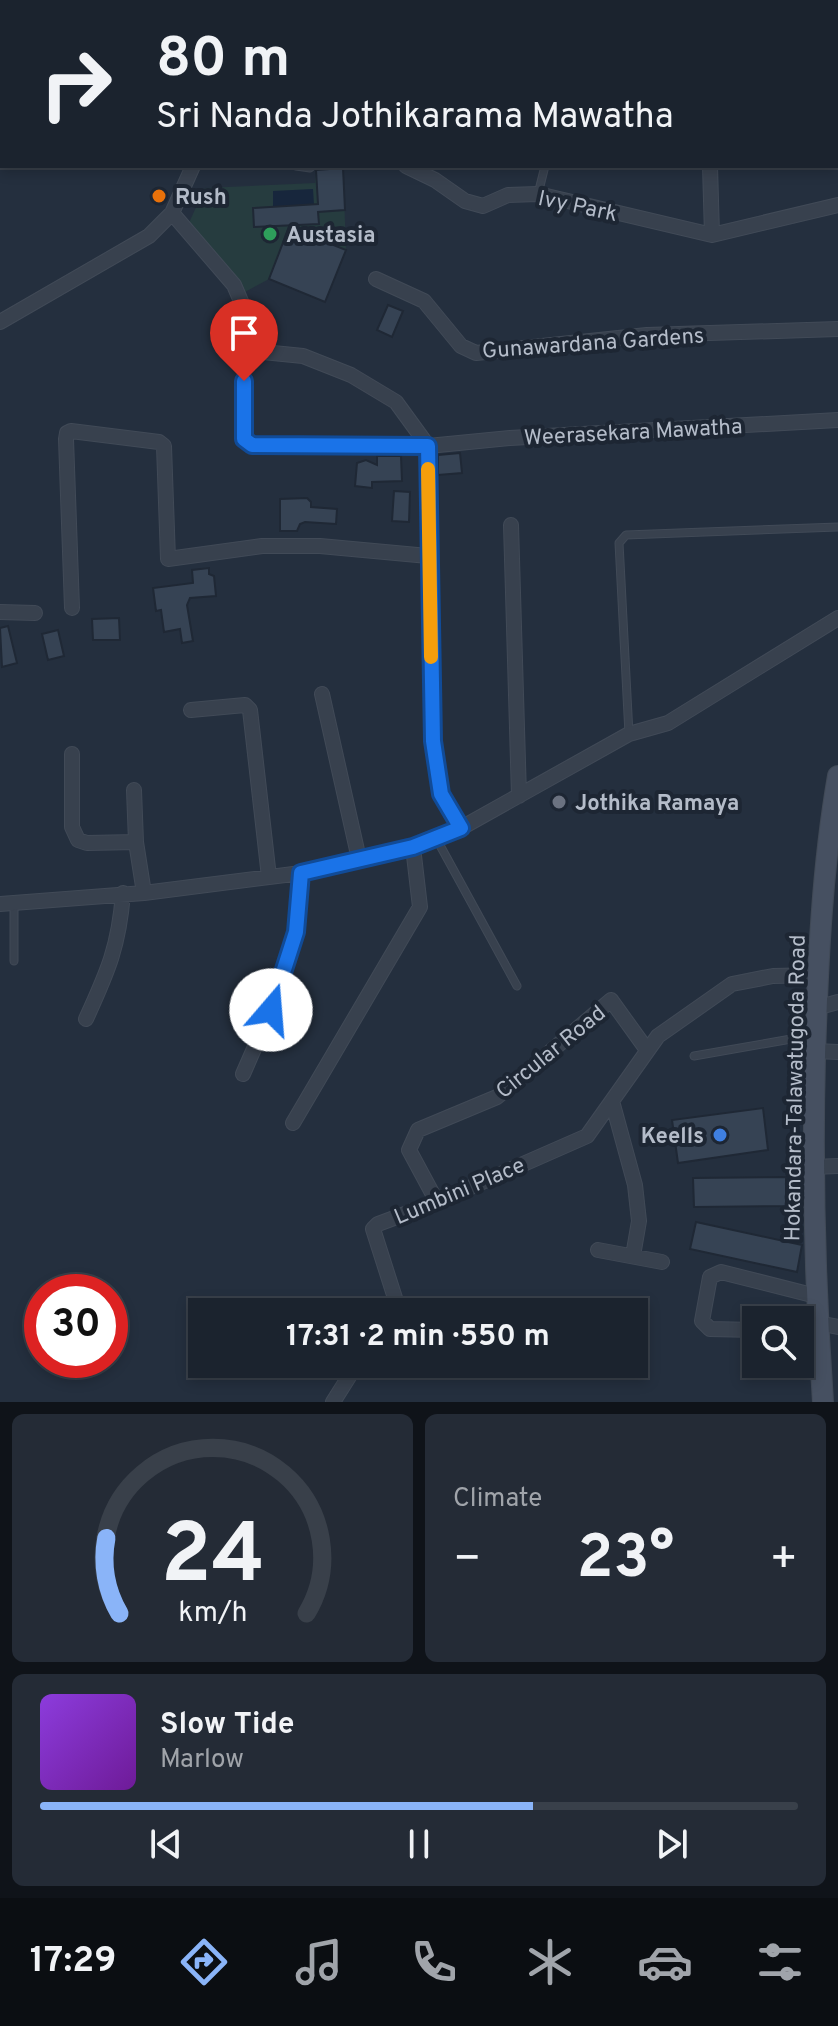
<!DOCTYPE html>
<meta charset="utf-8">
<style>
body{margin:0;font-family:Overpass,sans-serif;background:#242b36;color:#f1f3f6;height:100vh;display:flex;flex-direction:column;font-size:30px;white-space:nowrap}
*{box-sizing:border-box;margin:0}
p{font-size:26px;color:#a0a4aa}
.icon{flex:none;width:44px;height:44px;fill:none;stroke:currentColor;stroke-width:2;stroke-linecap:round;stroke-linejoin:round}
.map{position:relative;height:1402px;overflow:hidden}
.sheet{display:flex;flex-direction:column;gap:12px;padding:12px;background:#0f1319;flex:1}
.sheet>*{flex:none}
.hud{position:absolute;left:0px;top:0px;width:838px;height:168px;box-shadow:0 4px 12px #0003,0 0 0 2px #39404a;background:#1b232e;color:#f1f3f6;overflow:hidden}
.buttons{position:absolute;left:742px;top:1306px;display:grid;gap:16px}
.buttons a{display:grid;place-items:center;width:72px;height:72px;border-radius:0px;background:#1b232e;box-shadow:0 4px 12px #0003,0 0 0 2px #39404a;font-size:40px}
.speed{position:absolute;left:24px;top:1274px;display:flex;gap:16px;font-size:40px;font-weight:700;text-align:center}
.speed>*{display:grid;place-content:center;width:104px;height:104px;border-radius:50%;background:#1b232e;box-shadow:0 4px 12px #0003,0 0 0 2px #39404a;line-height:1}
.speed .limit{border:12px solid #d22;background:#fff;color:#111}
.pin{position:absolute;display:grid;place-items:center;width:68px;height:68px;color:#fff;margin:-82px -34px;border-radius:50% 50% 50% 0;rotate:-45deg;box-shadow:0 0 8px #0007}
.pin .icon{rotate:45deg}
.me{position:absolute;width:88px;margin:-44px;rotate:18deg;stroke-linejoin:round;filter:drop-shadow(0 0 6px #0008)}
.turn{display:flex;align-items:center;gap:28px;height:168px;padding:0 24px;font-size:36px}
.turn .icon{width:104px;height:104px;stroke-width:2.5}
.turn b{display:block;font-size:56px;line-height:68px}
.big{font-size:60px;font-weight:700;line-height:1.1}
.sheet .widget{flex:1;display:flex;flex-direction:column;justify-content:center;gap:12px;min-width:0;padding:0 28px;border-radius:12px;background:#242b36}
.sheet .dial{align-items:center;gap:0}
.dial svg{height:208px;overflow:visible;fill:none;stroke:#39404a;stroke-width:7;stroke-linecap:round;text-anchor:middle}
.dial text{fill:#f1f3f6;stroke:none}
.song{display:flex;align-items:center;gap:24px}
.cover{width:96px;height:96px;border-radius:12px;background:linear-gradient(135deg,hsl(270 70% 55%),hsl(280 70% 35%))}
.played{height:8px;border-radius:4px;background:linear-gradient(90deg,#8ab4f8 65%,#39404a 65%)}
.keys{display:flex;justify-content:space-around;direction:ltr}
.heat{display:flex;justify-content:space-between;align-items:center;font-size:44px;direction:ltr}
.sheet .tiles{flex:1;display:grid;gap:12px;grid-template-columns:1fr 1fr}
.widget:last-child{grid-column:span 2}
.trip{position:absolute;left:188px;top:1298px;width:460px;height:80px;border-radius:0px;background:#1b232e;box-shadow:0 4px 12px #0003,0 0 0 2px #39404a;font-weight:700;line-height:80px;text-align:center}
.menu{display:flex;height:128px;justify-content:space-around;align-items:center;background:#0b0e12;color:#a0a4aa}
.menu .icon{width:56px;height:56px}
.menu .on{color:#8ab4f8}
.menu b{font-size:36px;color:#f1f3f6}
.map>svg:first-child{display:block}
.green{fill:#263c3f}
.water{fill:#17263c}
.building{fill:#364354;stroke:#1f2835;stroke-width:2}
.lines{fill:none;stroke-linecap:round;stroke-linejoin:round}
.lane-casing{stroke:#414a57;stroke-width:9}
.street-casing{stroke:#414a57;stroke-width:16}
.secondary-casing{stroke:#414a57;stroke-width:22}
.lane{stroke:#38414e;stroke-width:7}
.street{stroke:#38414e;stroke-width:14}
.secondary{stroke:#465061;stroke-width:20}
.route-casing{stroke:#114b97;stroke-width:20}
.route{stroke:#1a73e8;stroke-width:14}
.slow{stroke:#f59e0b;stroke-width:14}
.food-dot{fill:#e8710a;stroke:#1d2633;stroke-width:3}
.leisure-dot{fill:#2e9e5b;stroke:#1d2633;stroke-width:3}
.worship-dot{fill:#6b7280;stroke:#1d2633;stroke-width:3}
.shop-dot{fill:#3f7fe0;stroke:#1d2633;stroke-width:3}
.labels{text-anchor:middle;stroke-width:8;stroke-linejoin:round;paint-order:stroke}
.poi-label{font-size:22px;font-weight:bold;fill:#b4bcc9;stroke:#1d2633;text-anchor:start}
.street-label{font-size:22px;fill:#b4bcc9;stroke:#1d2633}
</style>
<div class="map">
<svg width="838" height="1402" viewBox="0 0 838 1402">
<rect width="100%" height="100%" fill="#242f3e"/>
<path class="green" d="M343,168L346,250L325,302L269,279L243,293L187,227L205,188L315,183L316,170Z"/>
<path class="water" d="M313,189L314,205L273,207V191Z"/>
<path class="building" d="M343,168L345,210L318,212L319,224L254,227L253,208L318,204L316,170Z
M289,227L346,250L325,302L269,279Z
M388,305L403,311L392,337L377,330Z
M460,453L462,473L438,475V455Z
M377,456H401L402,481L372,482V488L355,486L357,463L366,460L377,465Z
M394,491L410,492L409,522L392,521Z
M307,498L311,502V507L337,509L336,524L305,522L300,524L297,531H280V499Z
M209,568V574L214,576L216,596L190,598L187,605L193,641L182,643L180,629L164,632L161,610L156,611L153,588L193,583L192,570Z
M119,618L120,640H93L92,619Z
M8,626L17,663L2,667L0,628Z
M58,630L64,656L48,660L42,634Z
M763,1108L768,1150L678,1163L672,1120Z
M786,1177V1206L694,1207L693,1178Z
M696,1222L802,1245L797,1272L690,1249Z"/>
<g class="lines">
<defs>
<path id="lane" d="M296,166L310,168
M538,194L545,166
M629,734L619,543L626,535L838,527
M436,838L517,986
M14,961V904
M694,1056L814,1035"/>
<path id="street" d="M128,0L129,2
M171,0L172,2
M247,2V0
M740,2L748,0
M836,50L838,49
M406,166L435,180L465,201L483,206L508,195L538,194L712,235L838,205
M710,166L712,235
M172,213L234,285L263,352L303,356L351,375L396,402L428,446L433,741L441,794L461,828
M376,279L424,301L461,346L476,353L647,335L838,329
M0,322L149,236L172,213L193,166
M244,381V439L252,445L428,446L510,438L838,420
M511,525L519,796
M72,608L66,439L67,433L71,431L159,442L164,446L168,559L262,546H320L428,556
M0,612L35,613
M322,694L359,859
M191,710L245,705L250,710L269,877
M72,754V827L78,840L87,843L136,842
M134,790L136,842L144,893
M0,904L144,893L301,873L413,847L461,828L629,734L668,723L838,618
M816,1008L838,1002
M86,1019C108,971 119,946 123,893
M815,1051L838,1052
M243,1074L271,1010L296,932L301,873
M612,1101L635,1185L639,1221L633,1256
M293,1123L420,907L413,847
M813,1167L838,1166
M437,1202L409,1150L418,1130L497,1097L611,1000L647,1050
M598,1250L662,1262
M390,1312L395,1298L373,1229L378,1224L437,1202L587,1136L658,1036L732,984L773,976L817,975
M818,1323L838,1327
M756,1330L710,1329L702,1321L710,1277L721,1272L816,1296
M800,1331L818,1332
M333,1402L357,1364"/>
<path id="secondary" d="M780,0L781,2
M836,120L838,125
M823,1402C815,1286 812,1171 815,1055C818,961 822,868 838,776"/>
</defs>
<use href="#lane" class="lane-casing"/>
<use href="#street" class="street-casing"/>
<use href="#secondary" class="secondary-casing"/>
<use href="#lane" class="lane"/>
<use href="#street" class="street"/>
<use href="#secondary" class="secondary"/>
</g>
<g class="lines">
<defs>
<path id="route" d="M244,381V439L252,445L428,446L433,741L441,794L461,828L413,847L301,873L296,932L271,1010"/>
</defs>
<use href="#route" class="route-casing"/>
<use href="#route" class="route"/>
<path class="slow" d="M428,469L431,657"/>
</g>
<circle class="food-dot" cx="159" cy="196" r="8"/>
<circle class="leisure-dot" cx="270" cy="234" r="8"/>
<circle class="worship-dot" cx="559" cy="802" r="8"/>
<circle class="shop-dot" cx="720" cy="1135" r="8"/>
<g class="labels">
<g class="poi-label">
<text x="175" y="204">Rush</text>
<text x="286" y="242">Austasia</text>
<text x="575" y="810">Jothika Ramaya</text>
<text x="704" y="1143" text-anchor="end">Keells</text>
</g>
<g class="street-label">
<text transform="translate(578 205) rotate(12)" y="8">Ivy Park</text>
<text transform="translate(593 342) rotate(-4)" y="8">Gunawardana Gardens</text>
<text transform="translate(633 431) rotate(-3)" y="8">Weerasekara Mawatha</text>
<text transform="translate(550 1051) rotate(-39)" y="8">Circular Road</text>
<text transform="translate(794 1088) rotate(-89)" y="8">Hokandara-Talawatugoda Road</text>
<text transform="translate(459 1190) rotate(-23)" y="8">Lumbini Place</text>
</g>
</g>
</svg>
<div class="buttons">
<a><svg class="icon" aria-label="search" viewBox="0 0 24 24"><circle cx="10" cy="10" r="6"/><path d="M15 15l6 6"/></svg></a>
</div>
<div class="speed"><div class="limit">30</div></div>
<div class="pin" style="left:244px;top:381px;background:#d93025"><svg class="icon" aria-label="arrive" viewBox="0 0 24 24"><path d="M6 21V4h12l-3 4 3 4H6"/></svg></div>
<svg class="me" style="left:271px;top:1010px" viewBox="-20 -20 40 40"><circle r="19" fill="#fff"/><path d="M0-13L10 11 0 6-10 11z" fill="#1a73e8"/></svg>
<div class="trip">17:31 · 2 min · 550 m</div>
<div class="hud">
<div class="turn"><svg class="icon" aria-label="right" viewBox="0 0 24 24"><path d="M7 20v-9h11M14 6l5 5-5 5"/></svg><div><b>80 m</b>Sri Nanda Jothikarama Mawatha</div></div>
</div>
</div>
<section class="sheet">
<div class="tiles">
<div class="widget dial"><svg viewBox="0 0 100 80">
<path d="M14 69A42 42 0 1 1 86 69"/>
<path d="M14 69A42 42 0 0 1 9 40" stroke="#8ab4f8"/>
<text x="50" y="56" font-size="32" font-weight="700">24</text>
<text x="50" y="72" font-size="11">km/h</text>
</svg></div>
<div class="widget"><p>Climate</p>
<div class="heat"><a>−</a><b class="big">23°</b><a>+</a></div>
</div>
<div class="widget">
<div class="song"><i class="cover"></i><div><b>Slow Tide</b><p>Marlow</p></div></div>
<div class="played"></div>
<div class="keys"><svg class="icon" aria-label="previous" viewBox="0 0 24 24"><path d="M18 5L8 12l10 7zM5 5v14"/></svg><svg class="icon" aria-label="pause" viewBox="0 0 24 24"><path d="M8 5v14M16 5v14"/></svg><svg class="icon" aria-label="next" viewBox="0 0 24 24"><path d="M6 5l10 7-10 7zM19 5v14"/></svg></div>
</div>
</div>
</section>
<nav class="menu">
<b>17:29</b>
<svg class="icon on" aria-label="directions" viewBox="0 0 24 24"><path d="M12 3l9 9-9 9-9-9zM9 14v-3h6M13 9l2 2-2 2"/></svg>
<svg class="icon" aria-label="music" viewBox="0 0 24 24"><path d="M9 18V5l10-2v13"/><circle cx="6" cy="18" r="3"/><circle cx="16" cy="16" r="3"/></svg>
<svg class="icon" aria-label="phone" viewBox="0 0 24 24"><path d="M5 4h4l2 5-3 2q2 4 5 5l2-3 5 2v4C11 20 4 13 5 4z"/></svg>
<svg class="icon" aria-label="climate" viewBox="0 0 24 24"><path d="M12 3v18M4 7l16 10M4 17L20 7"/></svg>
<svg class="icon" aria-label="car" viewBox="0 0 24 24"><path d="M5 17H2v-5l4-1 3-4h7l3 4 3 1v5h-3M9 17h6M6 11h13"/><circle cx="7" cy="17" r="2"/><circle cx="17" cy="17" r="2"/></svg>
<svg class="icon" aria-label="filters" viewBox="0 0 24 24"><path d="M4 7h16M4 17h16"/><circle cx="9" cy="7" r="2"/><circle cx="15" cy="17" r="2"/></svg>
</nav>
